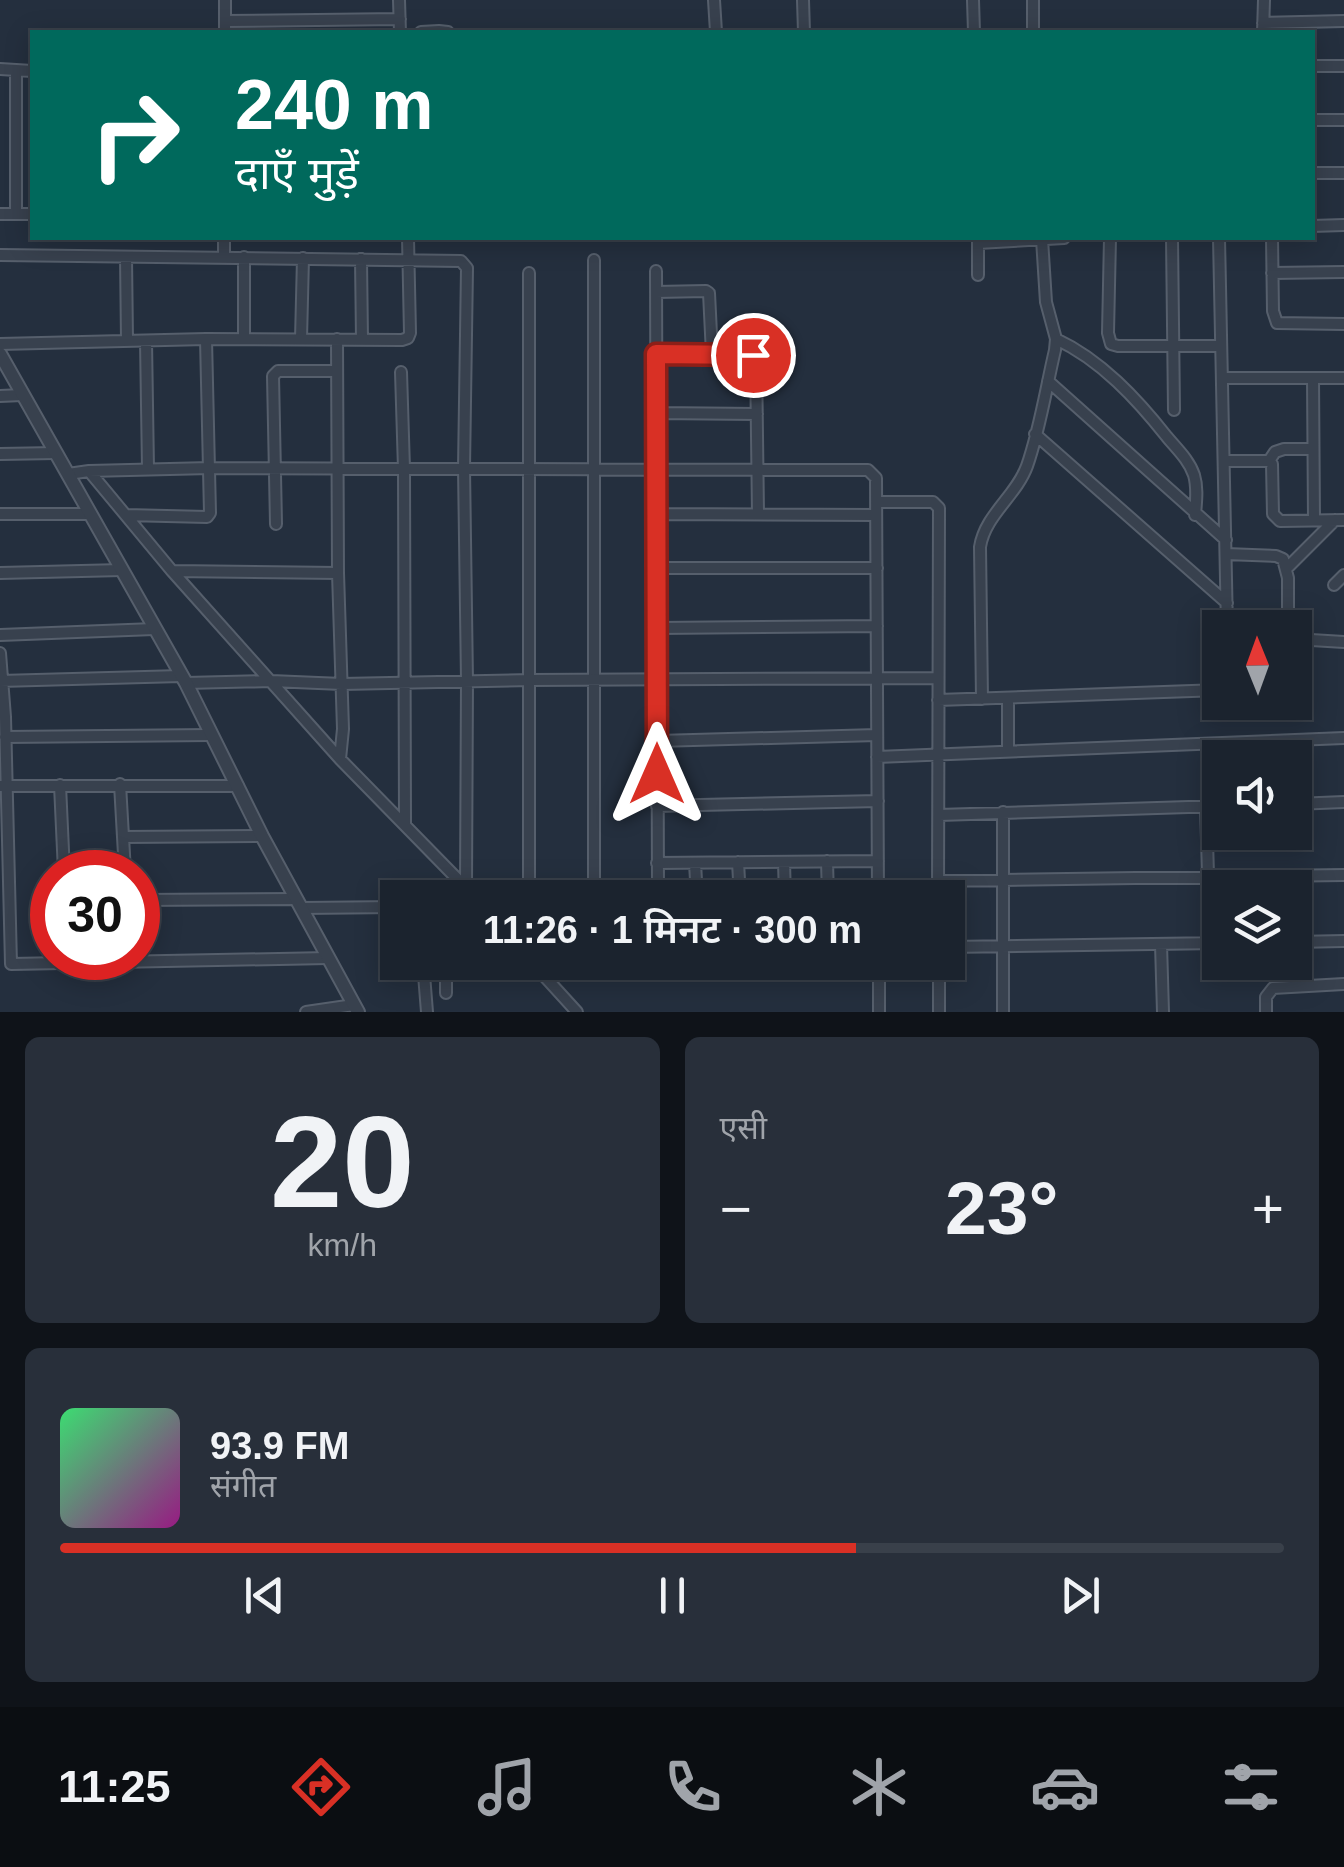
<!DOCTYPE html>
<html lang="hi">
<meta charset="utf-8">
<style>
body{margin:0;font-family:Arial,"Noto Sans Devanagari",sans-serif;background:#282f3a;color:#f1f3f6;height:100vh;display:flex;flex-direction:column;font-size:38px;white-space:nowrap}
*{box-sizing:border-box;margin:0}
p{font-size:32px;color:#a0a4aa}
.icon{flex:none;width:55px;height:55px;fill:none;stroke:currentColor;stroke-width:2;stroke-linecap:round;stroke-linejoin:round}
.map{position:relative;height:1012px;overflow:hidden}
.details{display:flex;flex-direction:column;gap:25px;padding:25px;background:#0f1319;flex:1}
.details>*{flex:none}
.hud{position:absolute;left:30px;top:30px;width:1285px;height:210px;border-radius:0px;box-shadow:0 5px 25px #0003,0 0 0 2px #39404a;background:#00695c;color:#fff;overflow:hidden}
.needle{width:65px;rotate:359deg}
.controls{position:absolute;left:1202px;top:610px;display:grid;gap:20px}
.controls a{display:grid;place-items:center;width:110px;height:110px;border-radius:0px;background:#1b232e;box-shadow:0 5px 25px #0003,0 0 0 2px #39404a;font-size:50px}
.speed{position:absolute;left:30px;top:850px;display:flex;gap:20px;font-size:50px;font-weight:700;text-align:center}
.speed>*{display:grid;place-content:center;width:130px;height:130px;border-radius:50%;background:#1b232e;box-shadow:0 5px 25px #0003,0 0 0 2px #39404a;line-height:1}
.speed .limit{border:15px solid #d22;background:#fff;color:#111}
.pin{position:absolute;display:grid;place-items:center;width:85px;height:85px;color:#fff;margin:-42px;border:5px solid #fff;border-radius:50%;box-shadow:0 2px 10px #0007}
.me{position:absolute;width:110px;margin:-55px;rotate:0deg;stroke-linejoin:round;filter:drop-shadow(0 0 8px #0008)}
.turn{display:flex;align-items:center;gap:35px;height:210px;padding:0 40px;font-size:45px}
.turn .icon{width:130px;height:130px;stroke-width:2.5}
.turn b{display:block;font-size:70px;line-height:85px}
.big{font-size:75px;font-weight:600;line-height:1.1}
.details .card{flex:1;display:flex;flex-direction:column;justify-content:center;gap:15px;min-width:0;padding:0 35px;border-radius:15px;background:#282f3a}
.details .dial{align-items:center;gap:0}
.dial b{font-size:130px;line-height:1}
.song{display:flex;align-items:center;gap:30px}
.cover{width:120px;height:120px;border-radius:15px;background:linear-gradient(135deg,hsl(140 70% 55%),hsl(310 70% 35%))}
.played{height:10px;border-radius:5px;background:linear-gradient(90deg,#d93025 65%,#39404a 65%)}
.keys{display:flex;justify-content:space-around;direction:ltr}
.heat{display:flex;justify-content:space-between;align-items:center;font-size:55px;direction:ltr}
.details .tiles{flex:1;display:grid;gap:25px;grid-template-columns:1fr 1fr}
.card:last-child{grid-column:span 2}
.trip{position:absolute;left:380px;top:880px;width:585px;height:100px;border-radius:0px;background:#1b232e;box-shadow:0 5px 25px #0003,0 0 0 2px #39404a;font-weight:600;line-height:100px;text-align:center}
.tabs{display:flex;height:160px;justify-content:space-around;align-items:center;background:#0b0e12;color:#a0a4aa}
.tabs .icon{width:70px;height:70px}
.tabs .selected{color:#d93025}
.tabs b{font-size:45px;color:#f1f3f6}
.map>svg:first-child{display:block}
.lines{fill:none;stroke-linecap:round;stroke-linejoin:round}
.minor-casing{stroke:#565f6c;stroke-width:14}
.tertiary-casing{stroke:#565f6c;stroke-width:16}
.minor{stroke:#38414e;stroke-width:10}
.tertiary{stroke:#38414e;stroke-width:12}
.route-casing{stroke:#8d1f18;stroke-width:25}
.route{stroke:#d93025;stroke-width:18}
</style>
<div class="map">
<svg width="1344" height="1012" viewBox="0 0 1344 1012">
<rect width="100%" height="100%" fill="#242f3e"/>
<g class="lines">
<defs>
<path id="minor" d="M225,0V32
M399,0L400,32
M714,0L716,32
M803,0L804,32
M973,0L974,32
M225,21L400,19
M1263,23L1344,21
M421,32L439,31L448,32
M1033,32V0
M1263,32L1264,0
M1312,66H1344
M0,69L32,71
M16,70V214
M1312,120H1344
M1312,173H1344
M0,214H32
M1312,226L1344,225
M1110,238L1108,333L1111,344L1118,346H1221
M1172,238L1174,410
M1219,238L1227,628
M1272,238L1273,311L1277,323L1344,324
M978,243L1064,238
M0,255L461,261L467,268L464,468L467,681L466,887
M126,257L127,340
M224,257V238
M244,257V339
M361,259L362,340
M656,271L658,890L656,898
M1272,273L1344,272
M978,275V238
M656,292L706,291L709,293L712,354
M301,339L303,258
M337,339L338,573L343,729L340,759
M1056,339C1101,360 1137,399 1167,437C1177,449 1189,460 1194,475C1198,488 1196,502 1195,515
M146,341L148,469
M0,344L206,339L402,340L408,338L410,333L408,238
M656,354L748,353L756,357L758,514
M401,372L404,469L405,823
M1222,378H1344
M1313,378L1314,520
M1048,381L1226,540
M0,396L22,395
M656,413L757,414
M1035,434L1227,603
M0,454L56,453
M1225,461H1269L1272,464L1273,514L1280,521L1344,520
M1269,461L1275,452L1284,449H1313
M89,471L172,571L340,759L476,898
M68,474L89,471L210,468L868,470L876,478L878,898
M876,502H933L939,508L938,898
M0,514H91
M657,514L876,515
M126,515L207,517L210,513L206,339
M276,524L273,376L278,371H337
M1226,554L1276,556L1283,559L1288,578V628
M658,568H877
M1287,568L1335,520
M172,571L338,573
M0,573L122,570
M1334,585L1344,575
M658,628L877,626
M0,635L154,629
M1295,639L1344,642
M0,653L5,717L11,964L328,958
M0,681L181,676
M186,683L271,681L342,684L531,680L938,678
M1008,698V752
M982,699L980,547C985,515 1016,496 1027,466C1040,429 1046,388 1055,350L1056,339L1046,302L1042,239
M938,700L1220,690
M5,737L210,735
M658,741L877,735
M877,757L1344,738
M120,784L125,872
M60,785L64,872
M0,786H238
M1295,804L1344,802
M657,806L878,801
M1206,806L1210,943
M939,815L1220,806
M123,837L262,836
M827,861L828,898
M738,862L740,898
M784,862L785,898
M657,863L878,861
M695,863L697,898
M937,881L1344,875
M529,898V273
M594,898V260
M138,900L296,899
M301,908L398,907
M1295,942L1344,941
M1161,944L1163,1012
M948,947L1220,943
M423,962L427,1012
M879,962V1012
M939,962V1012
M536,967L577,1012
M537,968L879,964
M446,993V970L451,964L533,963
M306,1012L354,1005
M1003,1012V812
M1266,1012V997L1273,988L1344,984"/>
<path id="tertiary" d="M0,354L186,683L262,836L358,1012"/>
</defs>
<use href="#minor" class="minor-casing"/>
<use href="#tertiary" class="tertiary-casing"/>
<use href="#minor" class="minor"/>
<use href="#tertiary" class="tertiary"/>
</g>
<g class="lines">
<defs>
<path id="route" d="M657,774L656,354L753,355"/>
</defs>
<use href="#route" class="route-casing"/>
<use href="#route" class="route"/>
</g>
</svg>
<div class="controls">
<a><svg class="needle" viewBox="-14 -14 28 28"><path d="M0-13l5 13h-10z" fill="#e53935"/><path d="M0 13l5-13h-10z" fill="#a0a4aa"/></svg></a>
<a><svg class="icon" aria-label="sound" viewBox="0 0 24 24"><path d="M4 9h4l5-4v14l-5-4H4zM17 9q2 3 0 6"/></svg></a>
<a><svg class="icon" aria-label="layers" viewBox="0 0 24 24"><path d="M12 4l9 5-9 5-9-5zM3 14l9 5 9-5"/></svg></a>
</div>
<div class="speed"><div class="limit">30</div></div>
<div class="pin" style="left:753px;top:355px;background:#d93025"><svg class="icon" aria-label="arrive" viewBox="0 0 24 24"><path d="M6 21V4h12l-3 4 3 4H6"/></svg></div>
<svg class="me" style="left:657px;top:774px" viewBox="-20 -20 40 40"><path d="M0-17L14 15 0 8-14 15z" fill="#d93025" stroke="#fff" stroke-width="4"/></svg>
<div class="trip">11:26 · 1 मिनट · 300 m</div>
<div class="hud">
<div class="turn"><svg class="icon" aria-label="right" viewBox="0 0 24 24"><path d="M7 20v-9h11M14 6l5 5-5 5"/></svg><div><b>240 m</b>दाएँ मुड़ें</div></div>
</div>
</div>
<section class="details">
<div class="tiles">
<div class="card dial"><b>20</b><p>km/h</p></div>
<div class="card"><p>एसी</p>
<div class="heat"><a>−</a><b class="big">23°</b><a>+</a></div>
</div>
<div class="card">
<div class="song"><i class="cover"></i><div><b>93.9 FM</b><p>संगीत</p></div></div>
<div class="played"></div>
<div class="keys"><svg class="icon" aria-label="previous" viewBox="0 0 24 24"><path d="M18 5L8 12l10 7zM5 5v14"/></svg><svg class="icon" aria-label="pause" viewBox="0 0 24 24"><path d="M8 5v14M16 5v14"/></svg><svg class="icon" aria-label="next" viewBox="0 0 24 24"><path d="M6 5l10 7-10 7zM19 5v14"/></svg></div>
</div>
</div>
</section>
<nav class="tabs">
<b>11:25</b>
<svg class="icon selected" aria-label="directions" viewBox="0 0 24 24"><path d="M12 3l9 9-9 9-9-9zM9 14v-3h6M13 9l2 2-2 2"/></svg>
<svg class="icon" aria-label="music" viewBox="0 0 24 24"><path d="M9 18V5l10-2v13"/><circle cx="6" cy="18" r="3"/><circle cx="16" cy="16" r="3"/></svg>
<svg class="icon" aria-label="phone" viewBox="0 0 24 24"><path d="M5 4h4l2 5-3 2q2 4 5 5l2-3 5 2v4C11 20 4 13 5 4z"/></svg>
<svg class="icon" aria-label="climate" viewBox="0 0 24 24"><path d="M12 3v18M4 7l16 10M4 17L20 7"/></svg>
<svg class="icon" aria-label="car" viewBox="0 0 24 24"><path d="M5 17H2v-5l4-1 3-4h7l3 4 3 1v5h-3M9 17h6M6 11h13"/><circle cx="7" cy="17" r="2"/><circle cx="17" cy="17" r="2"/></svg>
<svg class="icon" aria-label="filters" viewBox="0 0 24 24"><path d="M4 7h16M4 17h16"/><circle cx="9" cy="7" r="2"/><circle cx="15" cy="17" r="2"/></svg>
</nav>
